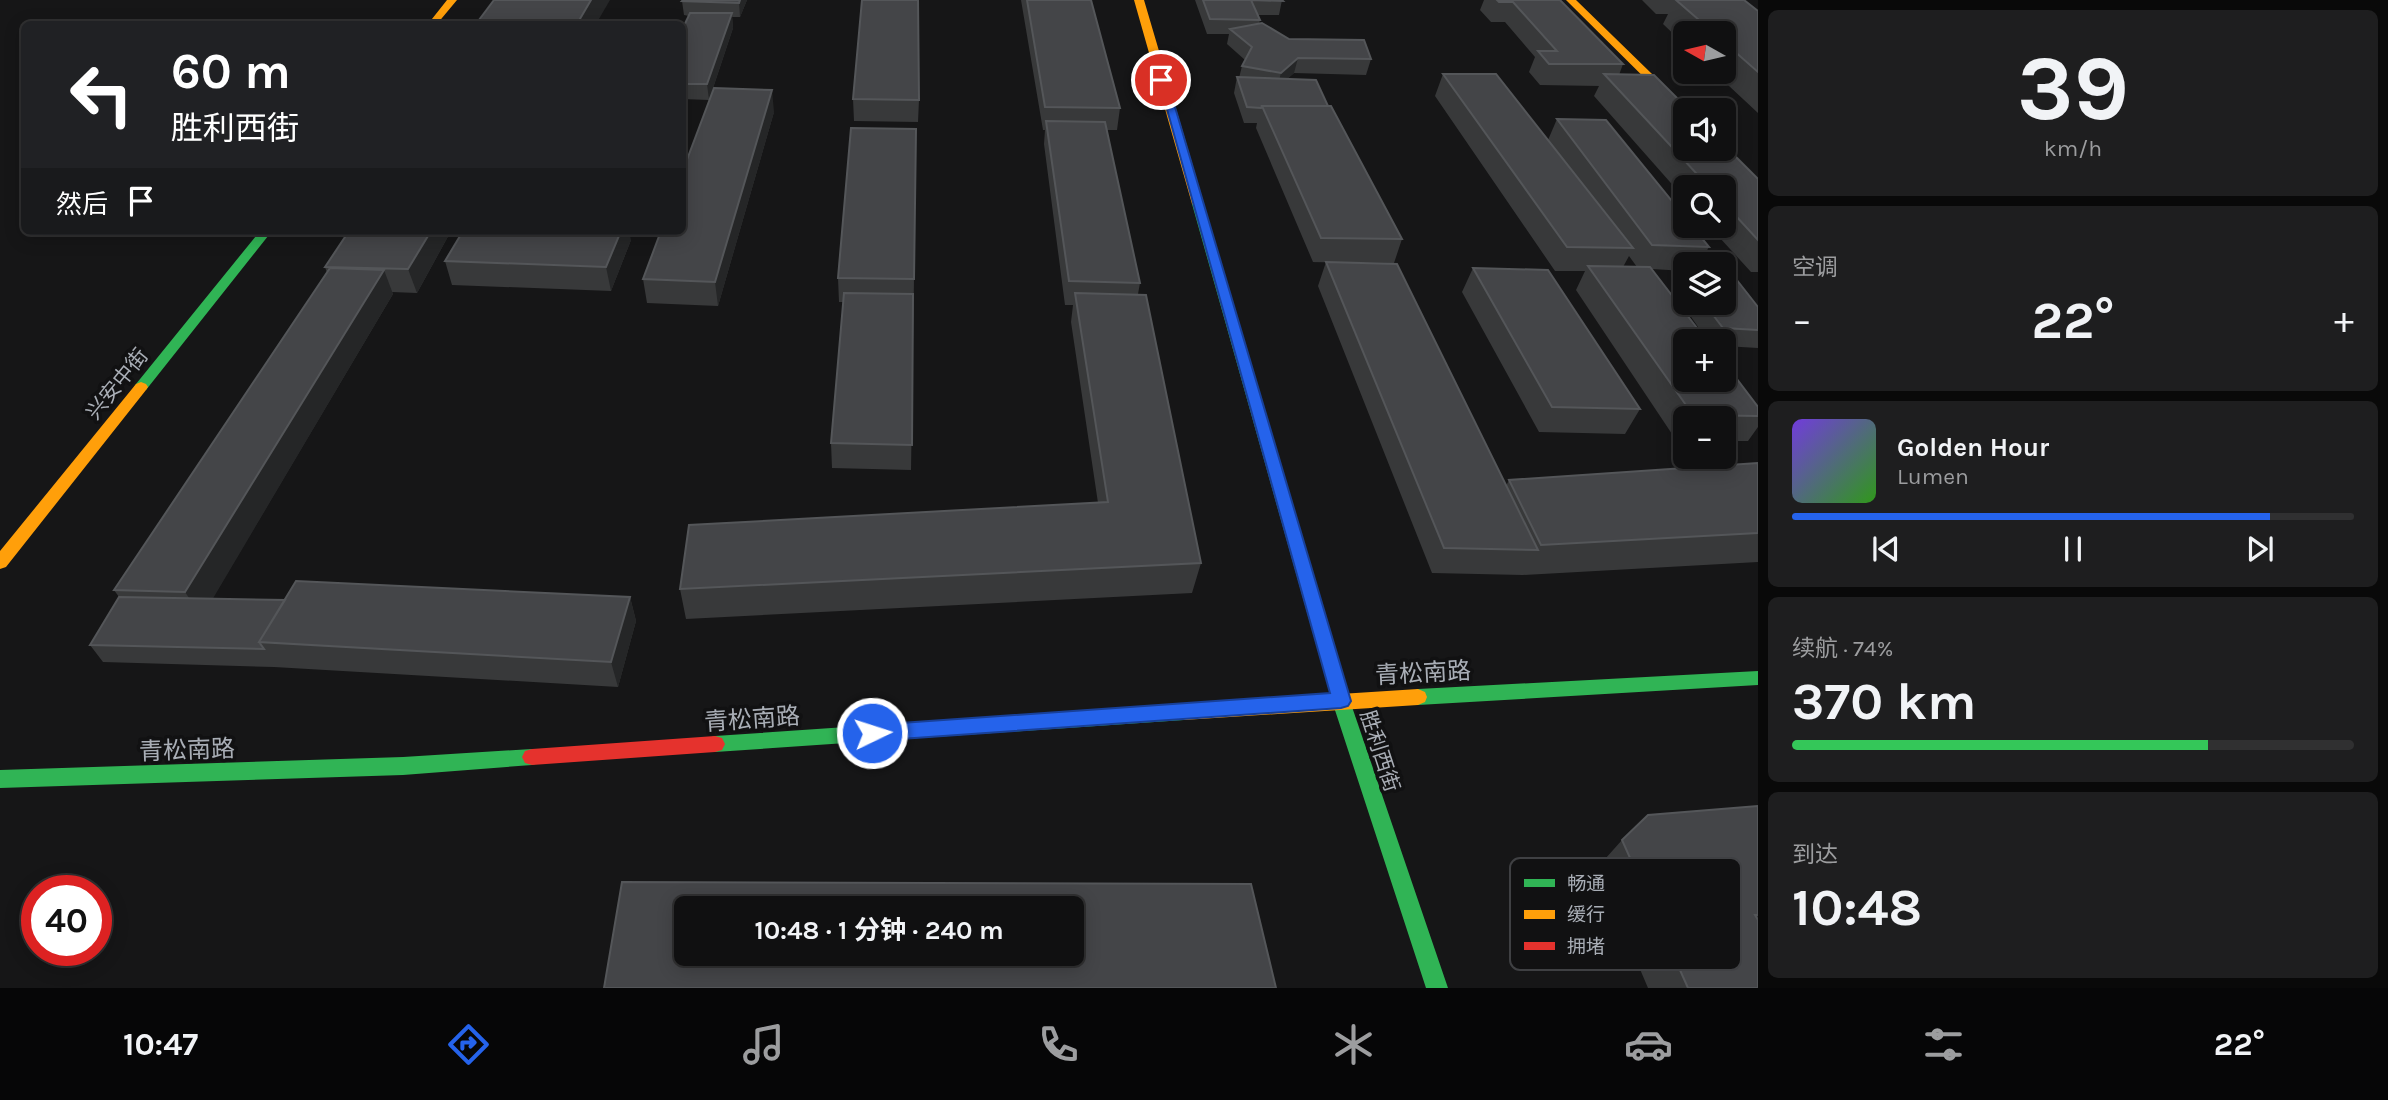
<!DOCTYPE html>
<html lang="zh">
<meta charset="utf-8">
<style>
body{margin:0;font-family:Karla,"Noto Sans SC",sans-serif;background:#1e1e1f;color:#f1f3f6;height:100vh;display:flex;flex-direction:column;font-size:26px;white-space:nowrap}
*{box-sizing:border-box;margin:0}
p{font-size:23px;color:#9c9d9f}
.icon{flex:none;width:38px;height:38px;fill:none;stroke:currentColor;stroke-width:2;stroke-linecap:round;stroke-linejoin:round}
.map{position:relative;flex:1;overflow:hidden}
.panel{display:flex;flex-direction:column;gap:10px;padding:10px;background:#090909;width:630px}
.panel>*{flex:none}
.top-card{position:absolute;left:21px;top:21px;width:665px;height:214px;border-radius:10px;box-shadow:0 4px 18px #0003,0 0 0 2px #303031;background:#202124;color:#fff;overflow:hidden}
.needle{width:46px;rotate:278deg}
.controls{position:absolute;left:1673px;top:21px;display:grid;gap:14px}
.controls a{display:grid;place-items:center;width:63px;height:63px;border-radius:10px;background:#101011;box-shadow:0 4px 18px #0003,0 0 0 2px #303031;font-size:35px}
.speed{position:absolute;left:21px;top:875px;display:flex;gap:14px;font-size:35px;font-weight:700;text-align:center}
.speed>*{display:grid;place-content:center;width:91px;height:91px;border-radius:50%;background:#101011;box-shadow:0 4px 18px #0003,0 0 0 2px #303031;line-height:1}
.speed .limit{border:10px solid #d22;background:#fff;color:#111}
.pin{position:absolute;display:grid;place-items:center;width:60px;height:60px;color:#fff;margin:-30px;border:4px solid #fff;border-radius:50%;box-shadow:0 2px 7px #0007}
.me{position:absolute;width:77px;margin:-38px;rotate:86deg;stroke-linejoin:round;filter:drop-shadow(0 0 5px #0008)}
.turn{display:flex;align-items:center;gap:24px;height:147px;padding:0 35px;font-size:32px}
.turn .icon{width:91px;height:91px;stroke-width:2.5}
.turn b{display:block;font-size:49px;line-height:60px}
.then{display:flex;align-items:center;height:66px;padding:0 35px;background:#0003;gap:14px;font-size:26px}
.big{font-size:52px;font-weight:700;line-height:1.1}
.panel .card{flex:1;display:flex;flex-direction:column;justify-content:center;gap:10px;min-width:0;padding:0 24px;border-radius:10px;background:#1e1e1f}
.panel .dial{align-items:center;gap:0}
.dial b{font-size:91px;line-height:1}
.song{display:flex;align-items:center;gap:21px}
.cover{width:84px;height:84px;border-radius:10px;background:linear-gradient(135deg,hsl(260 70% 55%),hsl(110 70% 35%))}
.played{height:7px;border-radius:4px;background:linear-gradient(90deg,#2563eb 85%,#303031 85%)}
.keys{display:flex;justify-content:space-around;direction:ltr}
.heat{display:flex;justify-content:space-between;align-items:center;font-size:38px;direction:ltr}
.charge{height:10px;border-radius:5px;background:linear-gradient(90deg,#34c759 74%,#303031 0)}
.trip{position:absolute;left:674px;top:896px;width:410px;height:70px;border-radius:10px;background:#101011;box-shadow:0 4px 18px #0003,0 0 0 2px #303031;font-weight:700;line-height:70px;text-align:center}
.dock{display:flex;height:112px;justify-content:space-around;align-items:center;background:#060607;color:#9c9d9f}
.dock .icon{width:49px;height:49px}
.dock .current{color:#2563eb}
.dock b{font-size:32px;color:#f1f3f6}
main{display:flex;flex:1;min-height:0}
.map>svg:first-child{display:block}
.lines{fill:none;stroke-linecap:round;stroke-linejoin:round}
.fast{fill:#30b455;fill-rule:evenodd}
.slow{fill:#ff9f0a;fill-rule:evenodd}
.jam{fill:#e5322d;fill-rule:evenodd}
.wall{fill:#38393a;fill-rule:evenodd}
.shaded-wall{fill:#252627}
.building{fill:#444548;stroke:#545659;stroke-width:2;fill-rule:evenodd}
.route{fill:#2563eb;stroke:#184099;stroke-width:2}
.labels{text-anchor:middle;stroke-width:7;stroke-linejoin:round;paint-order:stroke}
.street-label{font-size:21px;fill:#a9aeb6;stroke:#111112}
.near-street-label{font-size:24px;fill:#a9aeb6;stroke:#111112}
.key{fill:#111112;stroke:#3f4043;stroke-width:2}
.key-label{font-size:19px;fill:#a9aeb6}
</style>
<main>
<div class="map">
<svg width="1758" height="988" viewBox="0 0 1758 988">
<rect width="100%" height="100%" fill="#161617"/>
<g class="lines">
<path class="fast" d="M1198,200L1204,204L1350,701L1448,988H1426L1332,701L1192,204Z
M260,231H272L146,390H136L134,387L136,384Z
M1758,671V685L1418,705L1411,702L1409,697L1411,692L1418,689Z
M1184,704L1191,706L1193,712L1191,718L1184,720L715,752L708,750L705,744L708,738L715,736Z
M532,749L539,751L542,757L539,763L532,765L403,775L0,788V770L403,757Z"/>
<path class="slow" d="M447,0H457L437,24H428Z
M1134,0H1144L1204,204L1202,207L1198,208L1192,204Z
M1566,0H1576L1689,110H1685V115L1681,114Z
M141,382L146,384L148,387L146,390L6,567L0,569V551L136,384Z
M1418,689L1425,692L1427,697L1425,702L1418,705L1184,720L1177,718L1175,712L1177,706L1184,704Z"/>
<path class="jam" d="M715,736L722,738L725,744L722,750L715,752L532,765L525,763L522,757L525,751L532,749Z"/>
</g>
<path class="wall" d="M747,0L740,17H732L733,28L709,100L682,99V30L689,16L684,15L682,1Z
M1021,0H1091L1120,108L1117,130H1107L1140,283L1138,294L1201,563L1192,593L686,619L680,589L1098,503L1071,322L1073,305H1065L1044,144L1045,130H1043Z
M1195,0H1282L1279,15H1257L1260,20L1259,24L1289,39L1371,59L1366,75L1294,73L1287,79L1328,106L1402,239L1394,263L1313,262L1256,128L1257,123H1244L1234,93L1237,77L1239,78L1242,66L1245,60L1227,44L1229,34H1207Z
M1468,0H1560L1623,64L1619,75L1758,179V272H1751L1709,226H1724V187H1685V199L1594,96L1599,86L1540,85L1529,72L1535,57L1505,22H1491L1480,10L1484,0Z
M1642,0H1744L1758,11V113L1714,72H1724V33H1685V45L1663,24L1668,14H1656Z
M1443,74L1548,140L1557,119L1709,247L1699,264H1685V271L1652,269L1758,407V427L1748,441H1724V418H1685V440H1676L1576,290L1585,271H1555L1435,96ZM1629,256L1637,267H1623Z
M853,99L919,100L918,122L854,121Z
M774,112L718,306L647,303L643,279Z
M451,231L417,293L392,292L393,294L212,599L285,600L630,597L636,621L618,687L274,667L103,662L90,645L119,597L114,590L327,273L325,267Z
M631,240L611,291L452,285L445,261Z
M1326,262L1506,486L1509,480L1758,463V562L1523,575L1432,573L1318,286Z
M1473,268L1640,409L1625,434L1539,432L1462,292Z
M1685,277V303H1724L1758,307V348L1724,346V341H1708L1675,294Z
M838,278L914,279L911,470L832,468L831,443L843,302H839Z
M1758,806V988H1648L1597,868L1622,840Z"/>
<path class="shaded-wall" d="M591,0H610L596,24H577Z
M740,0H747L740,17L739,3Z
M732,13L733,28L709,100L707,84Z
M1298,58L1294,73L1277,88L1281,73Z
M772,90L774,112L718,306L715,282Z
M431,231H451L417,293L408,269Z
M621,231H629L631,240L611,291L606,267Z
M384,270L393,294L202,617L185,592Z
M630,597L636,621L618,687L611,662Z"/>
<path class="building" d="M494,0H591L577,24H476Z
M683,0H740L739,3L682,1Z
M862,0H918L919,100L853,99Z
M1027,0H1091L1120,108L1045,107Z
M1203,0H1282L1283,1L1251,0L1260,20L1210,19Z
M1497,0H1560L1623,64H1549L1538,51H1557L1513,2H1499Z
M1676,0H1744L1758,11V72L1724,42V33H1714Z
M690,13H732L707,84H682V30Z
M1262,23L1289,39L1364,40L1371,59L1298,58L1281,73L1242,66L1252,47L1230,29Z
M1443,74H1496L1633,248L1567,247Z
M1604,74L1654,75L1689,110H1685V149H1724V145L1758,179V240L1724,203V187H1709Z
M1237,77L1316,80L1328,106H1262L1261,108L1247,107Z
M714,88L772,90L715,282L643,279L661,231H682V173Z
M1262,106H1331L1402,239L1321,238Z
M1557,119L1606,120L1685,217V226H1692L1709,247L1652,245Z
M1046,121L1105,122L1140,283L1069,281Z
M851,128L916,129L914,279L838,278Z
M349,231H431L408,269L325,267Z
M463,231H621L606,267L445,261Z
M1326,262L1397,264L1538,550L1444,548Z
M1588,266L1650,267L1707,341H1685V380H1724V362L1758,407V416L1693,415Z
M330,268L384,270L185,592L114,590Z
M1473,268L1548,270L1640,409L1552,407Z
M1724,279H1736L1758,307V330L1723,328L1704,303H1724Z
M844,293L913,294L912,445L831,443Z
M1075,293L1146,295L1201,563L680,589L689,525L1108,502Z
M1758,463V533L1541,545L1509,480Z
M296,581L630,597L611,662L259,642Z
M119,597L285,600L259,642L264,649L90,645Z
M1758,806V915H1755L1758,920V988H1688L1622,840L1648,815Z
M622,882L1251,884L1276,988H604ZM686,908H1071V954H686Z"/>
<path class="route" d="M1158,77L1167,80L1351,701L1348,706L1341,708L872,741L865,739L863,733L865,727L872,725L1330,693Z"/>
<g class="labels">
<g class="street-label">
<text transform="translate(117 384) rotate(-51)" y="7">兴安中街</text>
<text transform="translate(1380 751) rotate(72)" y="7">胜利西街</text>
</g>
<g class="near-street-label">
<text transform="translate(1423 673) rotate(-3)" y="8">青松南路</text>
<text transform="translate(752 719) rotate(-4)" y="8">青松南路</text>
<text transform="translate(187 750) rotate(-2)" y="8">青松南路</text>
</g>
</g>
<rect x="1510" y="858" width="231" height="112" rx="10" class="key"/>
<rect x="1524" y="879" width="31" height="8" fill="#30b455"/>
<rect x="1524" y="910" width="31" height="9" fill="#ff9f0a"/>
<rect x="1524" y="942" width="31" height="8" fill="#e5322d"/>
<g class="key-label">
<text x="1567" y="890">畅通</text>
<text x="1567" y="921">缓行</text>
<text x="1567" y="953">拥堵</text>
</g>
</svg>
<div class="controls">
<a><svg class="needle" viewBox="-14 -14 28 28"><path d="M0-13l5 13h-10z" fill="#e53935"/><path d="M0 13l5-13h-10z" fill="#9c9d9f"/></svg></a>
<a><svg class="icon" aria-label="sound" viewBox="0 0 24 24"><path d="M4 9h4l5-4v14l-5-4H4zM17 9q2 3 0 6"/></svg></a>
<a><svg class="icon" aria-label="search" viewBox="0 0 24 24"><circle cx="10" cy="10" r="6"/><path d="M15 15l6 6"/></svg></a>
<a><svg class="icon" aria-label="layers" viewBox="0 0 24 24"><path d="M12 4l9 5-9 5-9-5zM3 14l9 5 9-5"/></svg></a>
<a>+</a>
<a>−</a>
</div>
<div class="speed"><div class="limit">40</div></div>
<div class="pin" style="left:1161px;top:80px;background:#d93025"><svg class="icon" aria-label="arrive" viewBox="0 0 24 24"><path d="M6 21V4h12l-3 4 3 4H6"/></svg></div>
<svg class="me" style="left:872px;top:733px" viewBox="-20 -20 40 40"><circle r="17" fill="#2563eb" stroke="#fff" stroke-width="3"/><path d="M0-11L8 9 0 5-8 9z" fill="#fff"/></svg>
<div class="trip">10:48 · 1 分钟 · 240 m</div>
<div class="top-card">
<div class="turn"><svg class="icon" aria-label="left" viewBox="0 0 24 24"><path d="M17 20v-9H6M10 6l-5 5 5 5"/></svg><div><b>60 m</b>胜利西街</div></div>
<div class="then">然后<svg class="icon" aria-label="arrive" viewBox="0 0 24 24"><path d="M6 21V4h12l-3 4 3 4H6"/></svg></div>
</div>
</div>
<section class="panel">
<div class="card dial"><b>39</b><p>km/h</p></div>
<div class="card"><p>空调</p>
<div class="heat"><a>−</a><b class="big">22°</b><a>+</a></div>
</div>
<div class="card">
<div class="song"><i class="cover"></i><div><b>Golden Hour</b><p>Lumen</p></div></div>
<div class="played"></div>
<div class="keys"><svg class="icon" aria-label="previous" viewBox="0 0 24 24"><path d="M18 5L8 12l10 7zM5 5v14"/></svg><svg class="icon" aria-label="pause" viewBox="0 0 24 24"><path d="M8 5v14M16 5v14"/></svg><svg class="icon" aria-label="next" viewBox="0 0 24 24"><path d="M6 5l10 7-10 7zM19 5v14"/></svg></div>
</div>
<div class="card"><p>续航 · 74%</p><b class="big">370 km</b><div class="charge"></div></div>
<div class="card"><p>到达</p><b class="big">10:48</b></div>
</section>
</main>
<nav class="dock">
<b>10:47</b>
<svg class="icon current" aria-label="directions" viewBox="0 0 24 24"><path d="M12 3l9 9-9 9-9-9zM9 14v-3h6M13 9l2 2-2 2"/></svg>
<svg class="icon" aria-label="music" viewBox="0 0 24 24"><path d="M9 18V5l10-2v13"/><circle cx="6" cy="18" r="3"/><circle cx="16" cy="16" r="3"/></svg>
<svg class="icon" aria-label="phone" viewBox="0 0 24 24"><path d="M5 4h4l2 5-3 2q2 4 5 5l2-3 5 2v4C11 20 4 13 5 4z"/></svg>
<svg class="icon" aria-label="climate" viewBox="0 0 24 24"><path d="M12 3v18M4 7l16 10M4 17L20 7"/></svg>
<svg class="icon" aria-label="car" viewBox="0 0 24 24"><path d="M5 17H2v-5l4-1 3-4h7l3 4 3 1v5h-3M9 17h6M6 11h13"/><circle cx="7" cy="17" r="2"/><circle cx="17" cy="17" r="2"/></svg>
<svg class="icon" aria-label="filters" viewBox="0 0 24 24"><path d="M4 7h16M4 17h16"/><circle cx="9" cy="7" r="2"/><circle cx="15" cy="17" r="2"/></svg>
<b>22°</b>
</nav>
